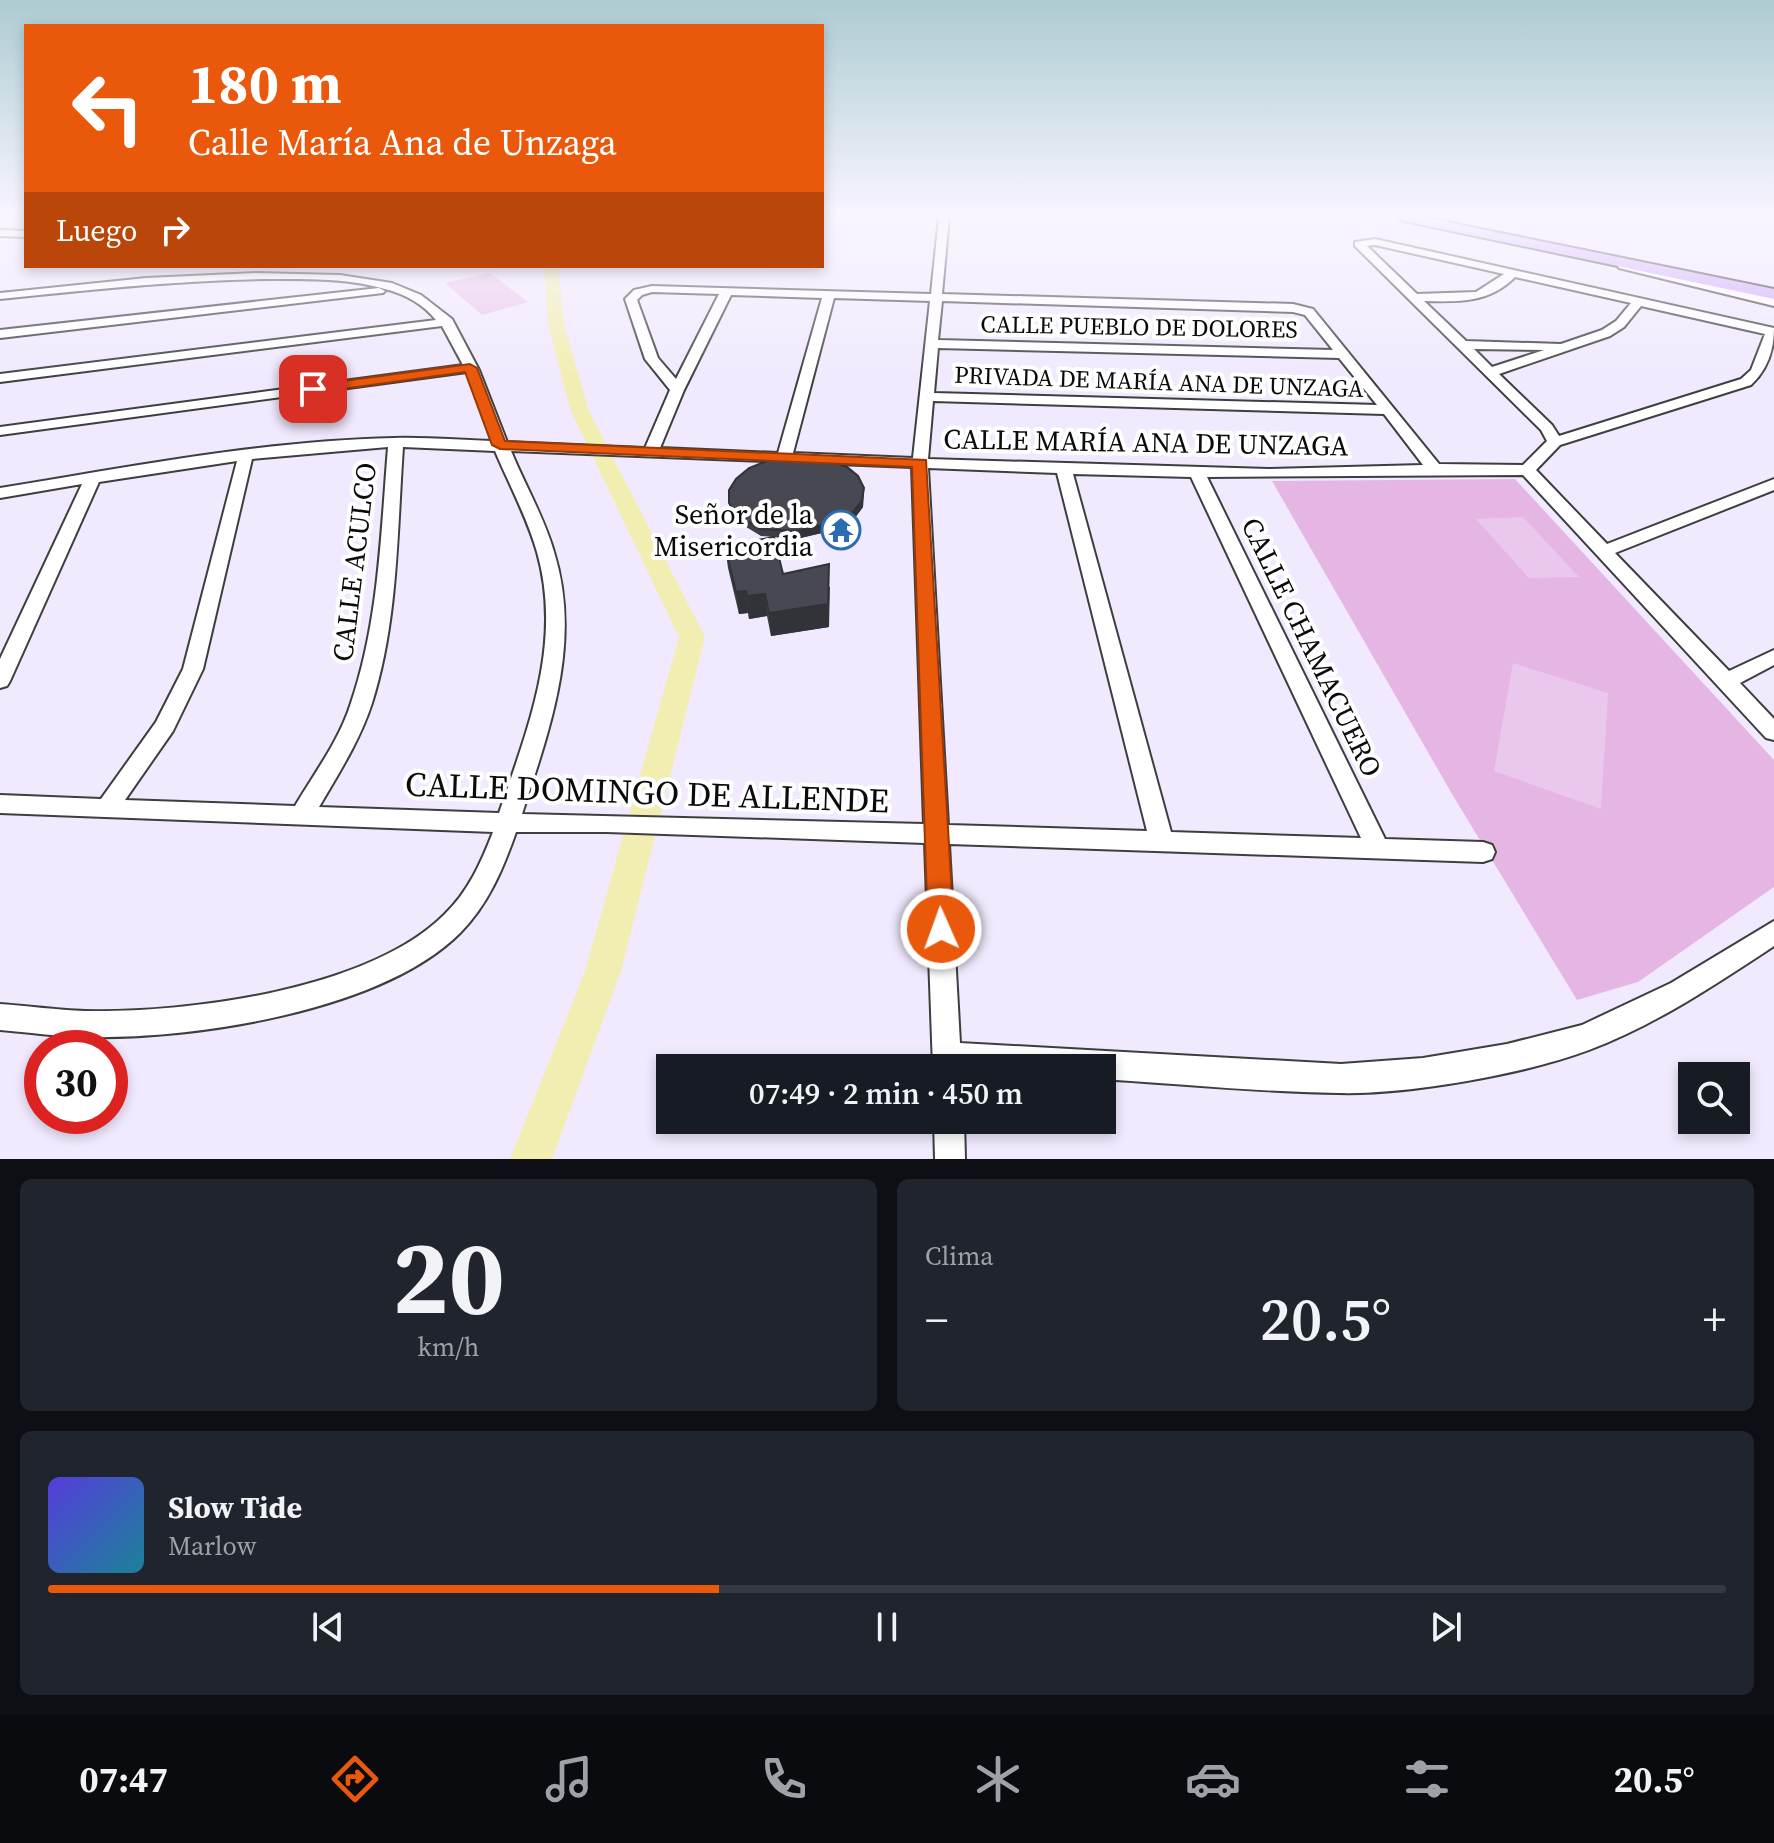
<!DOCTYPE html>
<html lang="es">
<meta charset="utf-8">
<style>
body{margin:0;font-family:"Source Serif 4",serif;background:#20242c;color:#f1f3f6;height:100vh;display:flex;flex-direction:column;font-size:30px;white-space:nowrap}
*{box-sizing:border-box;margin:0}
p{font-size:26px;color:#9ea1a6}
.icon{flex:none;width:44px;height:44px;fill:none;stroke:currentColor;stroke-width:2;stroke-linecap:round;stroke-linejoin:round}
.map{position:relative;height:1159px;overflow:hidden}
.side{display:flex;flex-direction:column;gap:20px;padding:20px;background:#0d0f14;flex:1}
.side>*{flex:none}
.top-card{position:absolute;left:24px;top:24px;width:800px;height:244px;border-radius:0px;box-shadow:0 4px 12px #0003;background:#ea580c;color:#fff;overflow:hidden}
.tools{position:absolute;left:1678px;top:1062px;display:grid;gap:16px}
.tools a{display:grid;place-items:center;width:72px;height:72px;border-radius:0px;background:#171b24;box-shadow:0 4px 12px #0003;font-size:40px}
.speed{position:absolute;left:24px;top:1030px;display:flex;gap:16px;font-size:40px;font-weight:700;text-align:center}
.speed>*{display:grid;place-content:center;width:104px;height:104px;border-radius:50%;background:#171b24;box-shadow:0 4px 12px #0003;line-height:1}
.speed .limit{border:12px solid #d22;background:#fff;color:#111}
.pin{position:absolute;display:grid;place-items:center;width:68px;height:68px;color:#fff;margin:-34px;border-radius:16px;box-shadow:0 4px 12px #0006}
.me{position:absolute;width:88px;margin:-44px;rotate:358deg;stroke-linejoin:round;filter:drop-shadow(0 0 6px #0008)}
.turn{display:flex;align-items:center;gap:28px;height:168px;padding:0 32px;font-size:36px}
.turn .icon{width:104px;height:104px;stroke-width:2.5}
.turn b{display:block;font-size:56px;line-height:68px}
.then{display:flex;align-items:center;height:76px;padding:0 32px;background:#0003;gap:16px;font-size:30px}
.big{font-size:60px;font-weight:600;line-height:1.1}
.side .card{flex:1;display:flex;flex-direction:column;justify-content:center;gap:12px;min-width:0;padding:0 28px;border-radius:12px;background:#20242c}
.side .dial{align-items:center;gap:0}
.dial b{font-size:104px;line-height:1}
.song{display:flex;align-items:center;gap:24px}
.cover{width:96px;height:96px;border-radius:12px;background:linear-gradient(135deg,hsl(250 70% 55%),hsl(190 70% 35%))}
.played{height:8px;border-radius:4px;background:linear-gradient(90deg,#ea580c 40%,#363941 40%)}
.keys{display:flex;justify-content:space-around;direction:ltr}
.heat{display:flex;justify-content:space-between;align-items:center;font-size:44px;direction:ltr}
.side .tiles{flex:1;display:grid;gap:20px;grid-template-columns:1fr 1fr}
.card:last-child{grid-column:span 2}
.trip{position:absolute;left:656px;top:1054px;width:460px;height:80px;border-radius:0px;background:#171b24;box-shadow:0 4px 12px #0003;font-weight:600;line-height:80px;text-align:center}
.tab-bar{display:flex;height:128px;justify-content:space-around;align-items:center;background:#090b0e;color:#9ea1a6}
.tab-bar .icon{width:56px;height:56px}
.tab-bar .on{color:#ea580c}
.tab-bar b{font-size:36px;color:#f1f3f6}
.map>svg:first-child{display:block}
.green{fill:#e5b6e3}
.pitch{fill:#eac7ed}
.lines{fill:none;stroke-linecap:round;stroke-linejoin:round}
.canal{fill:#f2eeb1;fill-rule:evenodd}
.minor-casing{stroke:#3e3e3e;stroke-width:4}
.secondary-casing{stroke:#2d2d2d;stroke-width:4}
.minor{fill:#fff;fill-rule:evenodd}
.secondary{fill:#cda8fa;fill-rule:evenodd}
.wall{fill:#3e3e47}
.shaded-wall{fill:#323239}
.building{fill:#484852;stroke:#323239;stroke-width:2}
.route{fill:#ea580c;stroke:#983908;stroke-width:2}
.labels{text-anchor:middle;stroke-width:8;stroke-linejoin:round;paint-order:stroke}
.far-street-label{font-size:24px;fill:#0b0b0b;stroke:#fff}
.street-label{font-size:28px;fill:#0b0b0b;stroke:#fff}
.poi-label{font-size:28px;fill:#0b0b0b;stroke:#fff;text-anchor:end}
.near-street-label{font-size:34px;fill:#0b0b0b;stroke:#fff}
</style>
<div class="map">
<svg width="1774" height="1159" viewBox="0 0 1774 1159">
<rect width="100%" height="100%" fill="#f1e9fe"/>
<path class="green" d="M1515,479L1774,760V887L1638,982L1577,1000L1452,794L1272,481Z"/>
<path class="pitch" d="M490,273L528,302L482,315L445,283Z
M1523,517L1579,577L1529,578L1476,519Z
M1513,663L1608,693L1601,809L1494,771Z"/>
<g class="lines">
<path class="canal" d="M544,266H558L564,324L588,409L705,637L621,971L552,1159H510L585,971L679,637L570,409L548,324Z"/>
<defs>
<path id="minor" d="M939,217H949L942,294L1293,304L1313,309L1439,464L1523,465L1547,441L1541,430L1355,246V242L1375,239L1774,328C1774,351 1767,370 1751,385L1560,445L1536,470L1607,544L1774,479V490L1615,553L1729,671L1774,650V665L1740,683L1774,719V740L1766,738L1523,475L1207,477L1385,839L1483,842L1492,845L1495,852L1492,859L1483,862L949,844L960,1043L1341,1064L1423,1058L1507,1044L1582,1025L1671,983L1774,921V946C1715,985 1655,1025 1589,1050C1525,1074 1407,1095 1338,1093C1260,1092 1181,1084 1102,1079V1068H933L925,843L607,832H516C503,869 488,905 460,933C382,1011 193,1040 85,1037C57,1037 28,1032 0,1030V1004C28,1006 57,1010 85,1011C189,1013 368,990 444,915C468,892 481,863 493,832L0,813V795L101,799L156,722L183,669L237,461L99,482L10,681L7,686L0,688V659L82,484L0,498V488C130,467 261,441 394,438C426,437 459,440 492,441L467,372L0,435V427L463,365L442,326L0,382V374L436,320C423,304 405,294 385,289C348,278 307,279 269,279C179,280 89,290 0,299V293L146,278L256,273L340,275L392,283L421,295L452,319L479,370L507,442L645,448L670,390L645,359L625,299L634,290L652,286L931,294ZM1375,245L1504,274L1476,292L1417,294L1367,246ZM1515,277L1631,303L1616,321L1602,330L1561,344L1466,341L1424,301C1459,302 1489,303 1515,277ZM652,292L719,294L676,379L658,358L637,300L642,295ZM731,295L822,298L778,453L660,448L684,390ZM834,298L930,301L913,458L793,453ZM942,301L1293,312L1305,315L1333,350L938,340ZM1641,306L1765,334L1751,370L1741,379L1559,436L1552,425L1499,374L1610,336L1624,327ZM938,348L1339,358L1377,405L934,393ZM1474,349L1544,350L1492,367ZM933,401L1384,414L1423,465L1269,469L928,459ZM388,447C381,532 379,621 351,703C339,741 315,772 295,806L125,800L173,731L203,669L252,459ZM403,447L495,451C509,484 527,517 537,552C563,643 528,728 499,813L319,807C339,773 360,740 372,703C398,621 397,532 403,447ZM511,451L912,467L924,824L522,814C550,728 582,642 554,552C544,517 525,485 511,451ZM928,468L1057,473L1147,831L948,825ZM1073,474L1191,477L1361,838L1171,832Z
M0,230L26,231V237L0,236Z
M1623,263L1774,298V306L1619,268L1618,266Z
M379,288L385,291L383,293L0,338V330Z
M934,1120H964L965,1159H935Z"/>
<path id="secondary" d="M1397,217H1423L1774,289V299L1404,221Z"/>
</defs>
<use href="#minor" class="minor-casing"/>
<use href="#secondary" class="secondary-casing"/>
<use href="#minor" class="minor"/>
<use href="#secondary" class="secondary"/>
</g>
<path class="wall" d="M864,488L863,507L854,519L839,529L796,539L761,536L738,522L730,510L729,503Z
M725,546L783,574L830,587L829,627L771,636L767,616L749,619L748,613L739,614L728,568Z"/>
<path class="shaded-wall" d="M864,488L863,507L854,519L839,529L796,539V531Z
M829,564V627L771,636L769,613Z
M746,591L748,613L739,614L736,592Z
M765,594L767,616L749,619L747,596Z"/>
<path class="building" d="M784,458L827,460L847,467L858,476L864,488L862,500L854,511L839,521L796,531L760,529L737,515L729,503V490L736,479L749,468L767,461Z
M774,537L783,574L829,564L828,604L769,613L765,594L747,596L746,591L736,592L725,546Z"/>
<linearGradient id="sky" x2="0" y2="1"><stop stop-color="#accbd2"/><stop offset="0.57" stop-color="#f9f5ff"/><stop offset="1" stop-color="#f9f5ff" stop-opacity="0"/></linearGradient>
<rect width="1774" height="379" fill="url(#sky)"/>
<path class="route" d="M470,364L477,368L505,441L926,460L954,929L950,938L941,941L932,938L928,929L912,467L500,449L492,445L465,372L313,393L306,389L313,385Z"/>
<defs>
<symbol id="temple-ring" viewBox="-11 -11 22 22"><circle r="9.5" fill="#fff" stroke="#2c6cb1" stroke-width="1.5"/><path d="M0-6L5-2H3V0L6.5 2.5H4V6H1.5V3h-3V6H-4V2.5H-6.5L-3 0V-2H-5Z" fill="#2c6cb1"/></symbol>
</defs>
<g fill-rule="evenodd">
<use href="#temple-ring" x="819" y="508" width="44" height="44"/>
</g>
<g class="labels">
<g class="far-street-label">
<text transform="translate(1139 327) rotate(1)" y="8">CALLE PUEBLO DE DOLORES</text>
<text transform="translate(1159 382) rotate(2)" y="8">PRIVADA DE MARÍA ANA DE UNZAGA</text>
</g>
<g class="street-label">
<text transform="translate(1146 442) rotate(1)" y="10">CALLE MARÍA ANA DE UNZAGA</text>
<text transform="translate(354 562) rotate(-83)" y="10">CALLE ACULCO</text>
<text transform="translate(1312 647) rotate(64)" y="10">CALLE CHAMACUERO</text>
</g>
<g class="poi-label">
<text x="813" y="524">Señor de la<tspan x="813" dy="32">Misericordia</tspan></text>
</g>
<g class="near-street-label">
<text transform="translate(647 792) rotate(2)" y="12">CALLE DOMINGO DE ALLENDE</text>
</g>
</g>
</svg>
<div class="tools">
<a><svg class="icon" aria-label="search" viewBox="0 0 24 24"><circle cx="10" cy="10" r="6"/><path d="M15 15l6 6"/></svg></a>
</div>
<div class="speed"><div class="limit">30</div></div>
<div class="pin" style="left:313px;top:389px;background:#d93025"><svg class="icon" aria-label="arrive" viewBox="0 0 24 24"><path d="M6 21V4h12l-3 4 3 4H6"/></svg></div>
<svg class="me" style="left:941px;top:929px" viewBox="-20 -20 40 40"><circle r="17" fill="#ea580c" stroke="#fff" stroke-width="3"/><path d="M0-11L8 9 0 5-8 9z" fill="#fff"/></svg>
<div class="trip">07:49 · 2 min · 450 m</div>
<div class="top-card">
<div class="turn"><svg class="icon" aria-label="left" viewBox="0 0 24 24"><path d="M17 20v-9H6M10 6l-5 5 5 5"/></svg><div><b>180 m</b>Calle María Ana de Unzaga</div></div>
<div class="then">Luego<svg class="icon" aria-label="right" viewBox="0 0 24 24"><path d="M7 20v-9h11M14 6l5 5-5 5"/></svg></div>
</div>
</div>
<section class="side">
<div class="tiles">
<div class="card dial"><b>20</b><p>km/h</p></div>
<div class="card"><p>Clima</p>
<div class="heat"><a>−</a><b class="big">20.5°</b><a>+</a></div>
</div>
<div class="card">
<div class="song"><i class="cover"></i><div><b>Slow Tide</b><p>Marlow</p></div></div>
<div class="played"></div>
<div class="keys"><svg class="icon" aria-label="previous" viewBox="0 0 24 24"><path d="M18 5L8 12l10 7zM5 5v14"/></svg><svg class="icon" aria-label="pause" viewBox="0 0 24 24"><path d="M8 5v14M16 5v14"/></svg><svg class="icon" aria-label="next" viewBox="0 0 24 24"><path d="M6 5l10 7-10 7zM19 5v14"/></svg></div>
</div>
</div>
</section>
<nav class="tab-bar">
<b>07:47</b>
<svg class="icon on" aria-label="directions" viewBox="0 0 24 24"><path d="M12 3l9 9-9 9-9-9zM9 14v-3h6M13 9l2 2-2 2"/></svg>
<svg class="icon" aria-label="music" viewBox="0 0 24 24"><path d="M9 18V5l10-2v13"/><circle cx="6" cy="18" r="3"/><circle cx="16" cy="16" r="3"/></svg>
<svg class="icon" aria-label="phone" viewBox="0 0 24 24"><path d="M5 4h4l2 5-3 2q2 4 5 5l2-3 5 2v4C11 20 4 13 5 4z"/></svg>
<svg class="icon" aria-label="climate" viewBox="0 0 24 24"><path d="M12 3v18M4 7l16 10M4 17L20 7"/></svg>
<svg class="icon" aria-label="car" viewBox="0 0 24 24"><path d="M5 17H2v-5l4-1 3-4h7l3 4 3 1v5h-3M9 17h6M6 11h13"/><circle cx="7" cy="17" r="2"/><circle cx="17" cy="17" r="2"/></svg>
<svg class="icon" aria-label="filters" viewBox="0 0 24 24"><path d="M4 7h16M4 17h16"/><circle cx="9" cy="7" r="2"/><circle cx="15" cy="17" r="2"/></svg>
<b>20.5°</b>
</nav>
